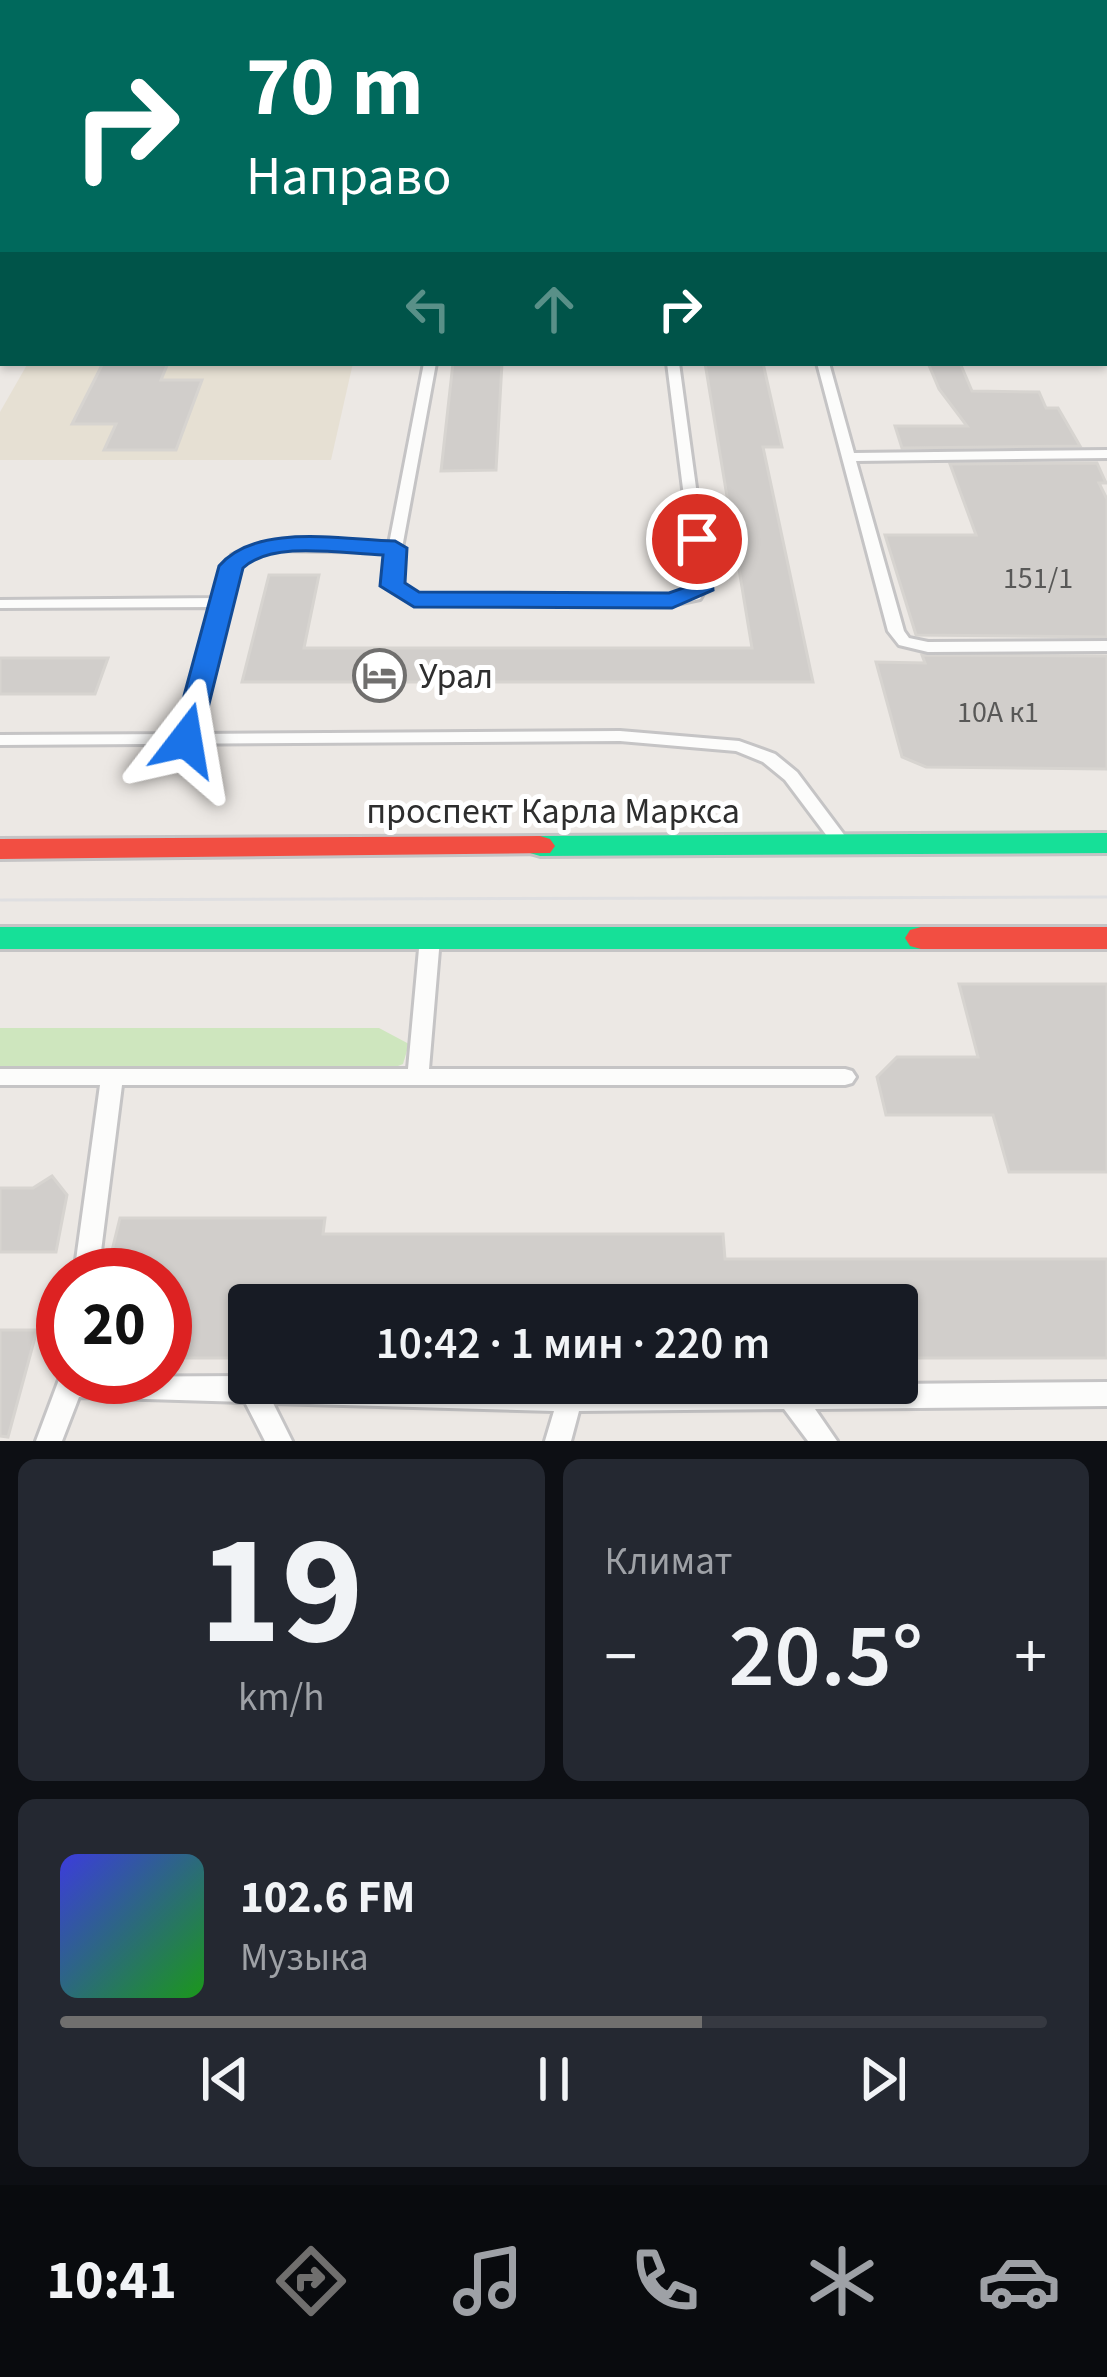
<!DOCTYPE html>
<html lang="ru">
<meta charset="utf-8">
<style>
body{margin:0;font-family:"Source Sans 3",sans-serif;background:#242831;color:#f1f3f6;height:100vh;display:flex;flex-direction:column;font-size:45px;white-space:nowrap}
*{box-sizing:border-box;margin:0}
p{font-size:39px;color:#9ea1a6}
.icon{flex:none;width:66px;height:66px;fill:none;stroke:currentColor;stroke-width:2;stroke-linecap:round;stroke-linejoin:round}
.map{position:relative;height:1441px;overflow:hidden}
.sheet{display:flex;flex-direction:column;gap:18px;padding:18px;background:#0d0f14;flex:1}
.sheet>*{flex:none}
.banner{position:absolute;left:0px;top:0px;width:1107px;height:366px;box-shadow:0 3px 9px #0004;background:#00695c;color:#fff;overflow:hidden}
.speed{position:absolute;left:36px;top:1248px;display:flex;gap:24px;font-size:60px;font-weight:700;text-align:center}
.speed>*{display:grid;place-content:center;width:156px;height:156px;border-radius:50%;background:#171b24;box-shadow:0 3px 9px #0004;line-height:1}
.speed .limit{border:18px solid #d22;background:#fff;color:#111}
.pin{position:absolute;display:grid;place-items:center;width:102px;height:102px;color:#fff;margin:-51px;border:6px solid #fff;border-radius:50%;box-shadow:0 3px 12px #0007}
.me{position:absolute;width:132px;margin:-66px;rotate:14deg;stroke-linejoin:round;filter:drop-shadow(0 0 9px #0008)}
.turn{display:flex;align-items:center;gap:42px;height:252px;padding:0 48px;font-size:54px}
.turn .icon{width:156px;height:156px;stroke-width:2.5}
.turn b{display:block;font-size:84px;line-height:102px}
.lanes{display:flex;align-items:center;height:114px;padding:0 48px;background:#0003;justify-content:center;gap:60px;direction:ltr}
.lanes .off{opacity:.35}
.big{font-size:90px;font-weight:600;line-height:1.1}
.sheet .tile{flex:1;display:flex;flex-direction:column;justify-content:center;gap:18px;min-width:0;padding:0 42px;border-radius:18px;background:#242831}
.sheet .dial{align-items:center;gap:0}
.dial b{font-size:156px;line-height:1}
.song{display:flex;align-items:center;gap:36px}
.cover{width:144px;height:144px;border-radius:18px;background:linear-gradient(135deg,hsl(240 70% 55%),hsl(120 70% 35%))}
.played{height:12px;border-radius:6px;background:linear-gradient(90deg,#706f6e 65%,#363941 65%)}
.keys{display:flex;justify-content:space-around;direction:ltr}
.heat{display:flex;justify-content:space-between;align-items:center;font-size:66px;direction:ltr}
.sheet .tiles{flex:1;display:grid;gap:18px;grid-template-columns:1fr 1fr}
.tile:last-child{grid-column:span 2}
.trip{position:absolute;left:228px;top:1284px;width:690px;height:120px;border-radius:12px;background:#171b24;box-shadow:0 3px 9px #0004;font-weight:600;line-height:120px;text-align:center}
.menu{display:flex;height:192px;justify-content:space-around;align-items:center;background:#090b0e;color:#9ea1a6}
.menu .icon{width:84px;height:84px}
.menu .selected{color:#706f6e}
.menu b{font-size:54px;color:#f1f3f6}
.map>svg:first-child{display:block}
.education{fill:#e6e0d3}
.green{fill:#cee6be}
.building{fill:#d1cecb;stroke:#d7d4d0;stroke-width:3}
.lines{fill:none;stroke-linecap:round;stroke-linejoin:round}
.lane-casing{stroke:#c5c4c5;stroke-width:6}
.fast-casing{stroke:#c5c4c5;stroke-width:6}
.slow-casing{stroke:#c5c4c5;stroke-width:6}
.jam-casing{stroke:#c5c4c5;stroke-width:6}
.lane{fill:#fcfcfb;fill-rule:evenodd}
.fast{fill:#16e098;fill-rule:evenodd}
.slow{fill:#ffcf43;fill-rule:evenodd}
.jam{fill:#f24e42;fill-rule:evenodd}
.tram{stroke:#dfdfe1;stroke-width:3}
.route{fill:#1a73e8;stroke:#114b97;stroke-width:3}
.labels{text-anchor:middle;stroke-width:10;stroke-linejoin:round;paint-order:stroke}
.number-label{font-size:30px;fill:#585857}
.poi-label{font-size:36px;fill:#2e2e2e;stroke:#fff;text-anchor:start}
.street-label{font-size:36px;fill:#2e2e2e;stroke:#fff}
</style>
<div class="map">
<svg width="1107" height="1441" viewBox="0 0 1107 1441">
<rect width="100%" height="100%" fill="#ece8e4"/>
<path class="education" d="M28,363H353L331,460H0V412Z"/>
<path class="green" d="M0,1028H379L409,1044L403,1064L383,1072L0,1067Z"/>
<path class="building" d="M103,363H168L161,380H202L176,450H104L116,424H72Z
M453,363H502L496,470L441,471Z
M705,363H763L782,447H763L813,682H242L269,575H319L304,648H752Z
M928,363H960L972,391L1039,392L1046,408H1058L1080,446L902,448L895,426H967L939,389Z
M1097,463L1106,483H1099L1107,499V637L916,635L885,535H976L950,464Z
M922,655L1107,656V769L926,767L902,757L876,662L925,663Z
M0,658H108L95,694H0Z
M959,984H1107V1172H1009L993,1115H886L877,1077L897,1057H978Z
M52,1176L67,1195L56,1252H0V1188H33Z
M120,1218H325L323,1234H723L725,1259H1107V1358H897V1305H249V1358H165V1275H106Z
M0,1330H37L8,1437L0,1436Z"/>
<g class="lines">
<defs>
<path id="lane" d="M200,0H208L206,3H198Z
M455,0H463L462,3H454Z
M565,0H573L571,3H563Z
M708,0H716L717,3H709Z
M0,14H3V18H0Z
M1104,95H1107V101H1104Z
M0,101H3V107H0Z
M1104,112L1107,113V121L1104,120Z
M0,128H3V134H0Z
M1104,173H1107V179H1104Z
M0,230H3V236H0Z
M3,281V292H0V282Z
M424,363H436L402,548L400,584L417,595L672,597L689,593L695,583L667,363H679L709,583L700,599L672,605L414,603L385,586L388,552L275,550L243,561L196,734L620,731L739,741L775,754L797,772L851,844L848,848H836L785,780L763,762L736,751L620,741L0,745V735L179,734L216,607L0,608V600L218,598L232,555L274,542L389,544Z
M817,363H829L854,453L1107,450V458L856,461L904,631L909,638L928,642L1107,641V651L928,652L899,645L888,631Z
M430,931L437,933L440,938L429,1069H845L852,1071L856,1077L852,1083L845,1085H122L98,1275H74L100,1085H0V1069H408L420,938L423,933Z
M63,1369V1377L249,1376V1383H425L570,1387L1107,1382V1406L815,1409L837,1441H808L784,1409L579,1411L571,1441H545L554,1411L273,1403L292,1441H265L245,1402L79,1397L62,1441H36Z"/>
<path id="fast" d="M1104,194L1107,195V208L1104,207Z
M1107,833V853L540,856L530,853L525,846L530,839L540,836Z
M0,927H921L932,930L937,938L932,946L921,949H0Z"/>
<path id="slow" d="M949,0H961L963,3H951Z"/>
<path id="jam" d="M911,0H923L925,3H913Z
M1104,270H1107V284H1104Z
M540,836L550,839L555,846L550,853L0,859V839Z
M921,927H1107V949H921L910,946L905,938L910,930Z"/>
</defs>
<use href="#lane" class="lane-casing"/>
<use href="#fast" class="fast-casing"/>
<use href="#slow" class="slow-casing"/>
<use href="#jam" class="jam-casing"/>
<use href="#lane" class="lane"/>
<use href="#fast" class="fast"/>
<use href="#slow" class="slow"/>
<use href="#jam" class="jam"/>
<path class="tram" d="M1104,244L1107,248
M0,900L1107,897"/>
</g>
<path class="route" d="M697,532L708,539L713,590L672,608L414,607L380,586L383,555C343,554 273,540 243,568L200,740L186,749L172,740L219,566C256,522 343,540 395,541L407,548L405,583L419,592L669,593L689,586L685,539Z"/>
<defs>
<symbol id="hotel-ring" viewBox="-11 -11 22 22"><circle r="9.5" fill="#fff" stroke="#706f6e" stroke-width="1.5"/><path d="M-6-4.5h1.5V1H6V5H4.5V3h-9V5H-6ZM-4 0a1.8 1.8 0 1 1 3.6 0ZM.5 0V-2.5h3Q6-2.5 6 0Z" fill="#706f6e"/></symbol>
</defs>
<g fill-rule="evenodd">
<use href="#hotel-ring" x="350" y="646" width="59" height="59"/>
</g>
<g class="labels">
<g class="number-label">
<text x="1038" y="588">151/1</text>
<text x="998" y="722">10А к1</text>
</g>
<g class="poi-label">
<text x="419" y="688">Урал</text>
</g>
<g class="street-label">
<text x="553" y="823">проспект Карла Маркса</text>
</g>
</g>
</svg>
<div class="speed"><div class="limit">20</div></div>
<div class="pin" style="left:697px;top:539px;background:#d93025"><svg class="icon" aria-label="arrive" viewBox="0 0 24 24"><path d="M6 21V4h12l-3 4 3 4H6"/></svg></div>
<svg class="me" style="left:186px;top:740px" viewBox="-20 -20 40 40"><path d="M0-17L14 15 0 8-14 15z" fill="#1a73e8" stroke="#fff" stroke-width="4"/></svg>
<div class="trip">10:42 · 1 мин · 220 m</div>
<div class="banner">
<div class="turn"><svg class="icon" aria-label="right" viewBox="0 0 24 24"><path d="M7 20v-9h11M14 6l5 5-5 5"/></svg><div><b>70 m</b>Направо</div></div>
<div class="lanes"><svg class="icon off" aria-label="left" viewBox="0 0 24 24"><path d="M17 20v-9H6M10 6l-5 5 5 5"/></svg><svg class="icon off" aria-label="ahead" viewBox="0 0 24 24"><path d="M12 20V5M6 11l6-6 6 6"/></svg><svg class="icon" aria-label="right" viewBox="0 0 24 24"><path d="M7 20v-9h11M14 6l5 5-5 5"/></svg></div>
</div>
</div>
<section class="sheet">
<div class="tiles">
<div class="tile dial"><b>19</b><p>km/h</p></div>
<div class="tile"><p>Климат</p>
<div class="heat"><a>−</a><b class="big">20.5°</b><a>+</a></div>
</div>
<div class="tile">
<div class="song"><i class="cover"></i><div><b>102.6 FM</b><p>Музыка</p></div></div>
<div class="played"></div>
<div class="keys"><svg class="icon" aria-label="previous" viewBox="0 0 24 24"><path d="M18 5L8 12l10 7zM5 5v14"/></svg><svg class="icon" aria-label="pause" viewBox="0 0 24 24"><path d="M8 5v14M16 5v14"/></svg><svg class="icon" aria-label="next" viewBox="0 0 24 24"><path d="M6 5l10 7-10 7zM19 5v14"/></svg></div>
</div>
</div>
</section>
<nav class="menu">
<b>10:41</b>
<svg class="icon selected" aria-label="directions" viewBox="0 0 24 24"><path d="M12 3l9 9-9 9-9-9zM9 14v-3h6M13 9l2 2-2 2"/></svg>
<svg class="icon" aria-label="music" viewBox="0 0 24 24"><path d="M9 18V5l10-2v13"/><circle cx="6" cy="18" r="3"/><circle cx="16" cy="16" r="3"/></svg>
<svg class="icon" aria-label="phone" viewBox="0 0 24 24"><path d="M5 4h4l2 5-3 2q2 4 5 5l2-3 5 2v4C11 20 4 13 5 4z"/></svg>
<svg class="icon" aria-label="climate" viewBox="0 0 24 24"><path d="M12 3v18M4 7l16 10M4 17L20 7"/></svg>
<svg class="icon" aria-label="car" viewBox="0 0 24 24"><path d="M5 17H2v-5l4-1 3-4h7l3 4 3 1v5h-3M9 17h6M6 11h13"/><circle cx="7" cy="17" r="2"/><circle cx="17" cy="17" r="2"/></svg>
</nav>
